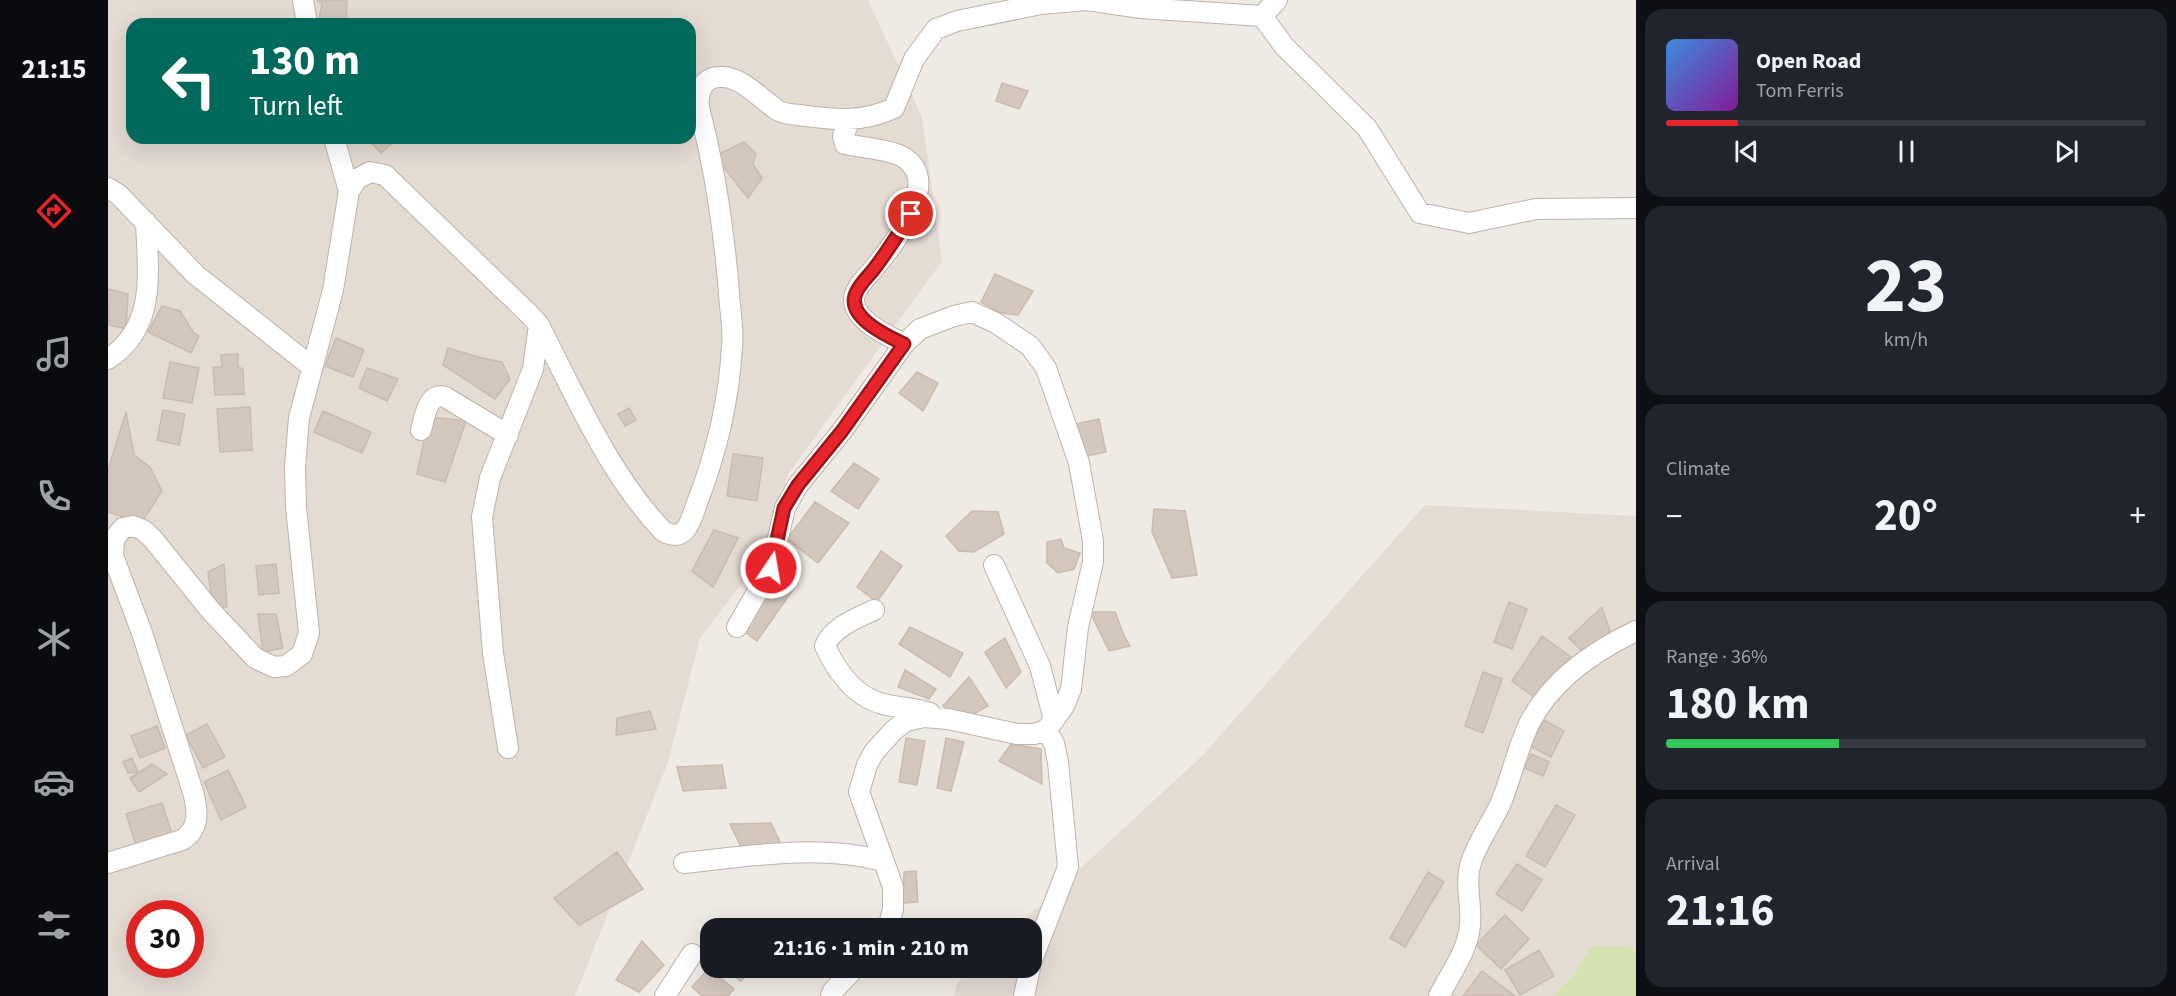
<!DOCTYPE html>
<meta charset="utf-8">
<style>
body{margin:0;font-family:"Source Sans 3",sans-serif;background:#20242c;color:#f1f3f6;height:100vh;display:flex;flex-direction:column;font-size:22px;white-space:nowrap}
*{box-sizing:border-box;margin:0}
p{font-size:20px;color:#9ea1a6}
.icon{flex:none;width:33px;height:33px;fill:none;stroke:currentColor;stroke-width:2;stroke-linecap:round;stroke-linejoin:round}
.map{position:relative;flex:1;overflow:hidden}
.sheet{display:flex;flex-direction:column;gap:9px;padding:9px;background:#0d0f14;width:540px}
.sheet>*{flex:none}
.top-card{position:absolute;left:18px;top:18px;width:570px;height:126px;border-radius:18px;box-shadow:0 6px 24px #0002;background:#00695c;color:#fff;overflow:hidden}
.speed{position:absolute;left:18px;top:900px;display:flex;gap:12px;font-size:30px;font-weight:700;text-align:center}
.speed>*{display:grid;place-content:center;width:78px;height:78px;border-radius:50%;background:#171b24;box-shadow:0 6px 24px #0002;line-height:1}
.speed .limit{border:9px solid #d22;background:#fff;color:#111}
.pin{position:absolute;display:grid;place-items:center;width:51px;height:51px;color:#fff;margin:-26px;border:3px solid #fff;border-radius:50%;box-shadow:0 2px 6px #0007}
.me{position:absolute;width:66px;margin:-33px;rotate:12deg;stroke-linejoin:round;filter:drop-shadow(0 0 4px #0008)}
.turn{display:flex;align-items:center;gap:21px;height:126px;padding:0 24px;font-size:27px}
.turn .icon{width:78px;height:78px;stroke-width:2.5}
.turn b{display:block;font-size:42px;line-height:51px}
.big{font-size:45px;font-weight:700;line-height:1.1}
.sheet .widget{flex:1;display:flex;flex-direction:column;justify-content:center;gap:9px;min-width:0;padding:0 21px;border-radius:18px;background:#20242c}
.sheet .dial{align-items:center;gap:0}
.dial b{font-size:78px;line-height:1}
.song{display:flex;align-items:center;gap:18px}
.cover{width:72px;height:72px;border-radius:9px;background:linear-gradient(135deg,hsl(210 70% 55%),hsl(290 70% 35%))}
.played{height:6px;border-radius:3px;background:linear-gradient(90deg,#e7242a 15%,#363941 15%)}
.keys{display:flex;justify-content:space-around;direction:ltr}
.heat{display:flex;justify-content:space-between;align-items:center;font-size:33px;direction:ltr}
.charge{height:9px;border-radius:4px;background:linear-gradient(90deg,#34c759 36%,#363941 0)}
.trip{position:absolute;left:592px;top:918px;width:342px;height:60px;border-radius:18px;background:#171b24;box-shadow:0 6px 24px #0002;font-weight:700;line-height:60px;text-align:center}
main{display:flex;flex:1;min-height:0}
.dock{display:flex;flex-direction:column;width:108px;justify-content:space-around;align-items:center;background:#090b0e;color:#9ea1a6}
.dock .icon{width:42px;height:42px}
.dock .on{color:#e7242a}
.dock b{font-size:27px;color:#f1f3f6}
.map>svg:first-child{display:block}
.residential{fill:#e4dbd3;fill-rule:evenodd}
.green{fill:#d4e2b0}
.building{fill:#d4c7be;stroke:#cbbbae;stroke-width:1.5}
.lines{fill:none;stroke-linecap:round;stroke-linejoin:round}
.minor-casing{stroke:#beb3ab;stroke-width:22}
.minor{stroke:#fff;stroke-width:20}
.route-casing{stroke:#96171b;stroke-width:15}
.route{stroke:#e7242a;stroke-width:10}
</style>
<main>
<nav class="dock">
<b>21:15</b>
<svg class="icon on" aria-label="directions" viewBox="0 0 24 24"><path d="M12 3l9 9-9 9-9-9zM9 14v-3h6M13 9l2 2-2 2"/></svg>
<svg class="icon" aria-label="music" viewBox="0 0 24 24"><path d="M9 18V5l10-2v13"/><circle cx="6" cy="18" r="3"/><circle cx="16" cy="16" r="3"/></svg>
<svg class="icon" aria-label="phone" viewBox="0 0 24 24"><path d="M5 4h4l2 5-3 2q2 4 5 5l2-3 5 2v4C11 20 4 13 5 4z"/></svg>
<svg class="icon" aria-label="climate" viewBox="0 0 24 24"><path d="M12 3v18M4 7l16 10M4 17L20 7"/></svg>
<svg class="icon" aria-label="car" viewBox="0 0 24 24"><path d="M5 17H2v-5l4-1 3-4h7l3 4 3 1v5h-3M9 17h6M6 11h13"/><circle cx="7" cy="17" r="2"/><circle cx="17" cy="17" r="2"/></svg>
<svg class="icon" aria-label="filters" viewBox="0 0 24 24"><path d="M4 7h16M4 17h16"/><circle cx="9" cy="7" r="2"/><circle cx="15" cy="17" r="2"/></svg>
</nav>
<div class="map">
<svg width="1528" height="996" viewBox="0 0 1528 996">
<rect width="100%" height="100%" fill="#f0eae4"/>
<path class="residential" d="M0,0H760L814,117L834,261L681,473L652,560L592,638L560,762L467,996H0ZM24,24H582V138H24ZM32,914H82V964H32Z
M1317,505L1528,516V996H846L849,983L865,968H924V928H908L1095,755Z"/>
<path class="green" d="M1484,946L1524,947L1528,953V996H1447L1451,989L1465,976Z"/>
<path class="building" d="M209,0H239L238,24H210L214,4Z
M894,83L920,91L911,109L888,101Z
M259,138H290L273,153Z
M636,142L648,154L645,164L654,178L640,198L607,156Z
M887,274L925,291L910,315L893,313L873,302Z
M0,289L20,294L18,329L1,325Z
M54,306L72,311L86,333L91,336L83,353L40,332Z
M228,338L256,350L245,377L217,366Z
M340,348L374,358L394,362L402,379L387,399L335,365Z
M130,354V367L135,369L136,394L107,395L105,367H114L113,355Z
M62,362L91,368L84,403L55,398Z
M259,368L290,379L279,401L251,388Z
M809,372L830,383L815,411L791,393Z
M142,407L144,450L112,452L109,409Z
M521,408L528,420L517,426L510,414Z
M55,410L77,414L71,445L49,440Z
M215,411L263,432L254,453L206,432Z
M18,412L26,455L42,467L54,491L36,519L28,521L0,512V470Z
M321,417L358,421L337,482L309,474Z
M991,419L998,452L974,457L967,424Z
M625,454L655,458L649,501L619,496Z
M746,463L771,479L750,509L723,491Z
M707,502L741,523L710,563L679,539Z
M1046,509L1077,511L1089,575L1064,578L1044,532Z
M864,511L890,512L896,534L866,552L851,551L838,536Z
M606,530L630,538L605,587L584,571Z
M953,539L956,548L972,553L966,569L950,573L939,563V542Z
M773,551L794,566L769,602L749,587Z
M116,564L119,607H105L100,572Z
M168,564L171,593L151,595L148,566Z
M667,579L686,588L649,641L633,629Z
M1401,602L1419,609L1404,649L1386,642Z
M1494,607L1503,635L1477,654L1461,638Z
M982,612H1007L1015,633L1022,646L1001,651Z
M150,614H168L175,648L155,652Z
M802,627L855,653L842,677L791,644Z
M1434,636L1463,657L1429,699L1404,681Z
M897,638L913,672L898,688L877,652Z
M797,670L828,689L821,699L790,687Z
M1375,672L1394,679L1375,733L1357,726Z
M861,677L880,706L853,721L835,706Z
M542,711L548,729L508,735L509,718Z
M1436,720L1456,731L1443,757L1422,746Z
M99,724L117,757L95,768L78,735Z
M49,726L57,748L32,758L23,736Z
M798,738L817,741L809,785L791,782Z
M838,738L856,742L843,791L829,788Z
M903,744L933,749L934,784L891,761Z
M1423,754L1441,762L1435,776L1417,768Z
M24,758L30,772L20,773L15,762Z
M44,764L59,774L31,792L22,778Z
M614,765L618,788L575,791L569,767Z
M120,770L138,807L113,820L96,782Z
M54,803L65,837L29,848L18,814Z
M1448,805L1467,815L1437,867L1418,856Z
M663,823L674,846L633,847L622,824Z
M509,852L535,889L471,925L446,898Z
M1409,864L1434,880L1414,911L1388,894Z
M808,871L810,902L795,903L796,872Z
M1320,872L1336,882L1297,947L1282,938Z
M1397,915L1421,939L1393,969L1368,945Z
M534,941L556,965L531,992L508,980Z
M1431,950L1446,976L1412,995L1397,970Z
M601,968L626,989L620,996H594L584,987Z
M614,968H639L642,971L633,981Z
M1374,971L1407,996H1355Z"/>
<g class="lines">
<defs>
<path id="minor" d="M195,0L199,24
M1154,16L1176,46L1259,128L1312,213L1361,223L1428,209L1528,208
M742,120L735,136L737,144C751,147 778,149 791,155C838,176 787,243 767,267C760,276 745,289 746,301C748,322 781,336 796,344
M226,138L241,191
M0,188L10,194L88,275L204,367
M0,359C49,327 40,272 38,222
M313,430C317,417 319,392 337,397L400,435
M886,565L932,666L946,720
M766,610C751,617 723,628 717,646C729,672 747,697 775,704C791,708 807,708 822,713
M629,627L663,568L677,508L690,485L734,431L796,344L812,329L846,316L864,312L888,323L922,346L938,368L971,463L985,541V562L970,627L963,689L956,706L946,720L938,730L926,734H909L840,719L816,717L798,721L786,730L766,752L759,765L751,792L785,887V909L780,928
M400,748L385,653L374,517L382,478L425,369L431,325
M0,863L74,840C92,829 90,810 85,792L34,633L5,556L6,539L15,528L25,526L35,530L44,538L103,611L147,658L166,667L178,666L194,654L201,633L188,507L187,467L191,418L225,290L241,191L249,179L262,172L277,175L422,315L431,325C466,393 502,476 555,531C578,544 583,520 589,503C608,454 621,400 624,347C626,330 622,311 621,293C616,230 607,169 591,108C589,92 595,76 614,77C634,77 653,99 669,110C675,114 684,114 691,115C726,120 754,123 786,108L806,59L828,29L849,21L933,4L979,0L1033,8L1154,16L1169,0
M576,863C641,856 711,844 775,861
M924,960L960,867L950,762L946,743L938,730
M557,996L584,954
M723,996L725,991L747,968
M916,996L922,968
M1331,996C1342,974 1360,951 1362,925C1364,905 1357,886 1362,866C1368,843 1385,822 1394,800C1404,775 1410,746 1422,722C1444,680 1486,651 1528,631"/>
</defs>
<use href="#minor" class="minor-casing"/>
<use href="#minor" class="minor"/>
</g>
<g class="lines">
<defs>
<path id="route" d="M663,568L676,508L690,485L734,431L796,344C779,336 735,316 749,291C754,281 763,274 769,265C781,249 792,231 803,214"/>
</defs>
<use href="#route" class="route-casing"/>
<use href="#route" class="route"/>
</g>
</svg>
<div class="speed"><div class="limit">30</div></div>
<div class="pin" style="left:803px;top:214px;background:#d93025"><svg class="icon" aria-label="arrive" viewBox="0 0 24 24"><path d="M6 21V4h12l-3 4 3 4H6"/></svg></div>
<svg class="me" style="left:663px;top:568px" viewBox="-20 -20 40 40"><circle r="17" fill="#e7242a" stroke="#fff" stroke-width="3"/><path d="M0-11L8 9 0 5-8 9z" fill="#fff"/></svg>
<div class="trip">21:16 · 1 min · 210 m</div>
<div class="top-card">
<div class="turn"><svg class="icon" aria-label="left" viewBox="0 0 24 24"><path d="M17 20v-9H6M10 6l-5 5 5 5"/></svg><div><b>130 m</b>Turn left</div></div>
</div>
</div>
<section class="sheet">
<div class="widget">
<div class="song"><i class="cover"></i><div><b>Open Road</b><p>Tom Ferris</p></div></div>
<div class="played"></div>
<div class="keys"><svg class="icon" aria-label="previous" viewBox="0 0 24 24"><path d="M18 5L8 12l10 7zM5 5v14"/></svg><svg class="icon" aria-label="pause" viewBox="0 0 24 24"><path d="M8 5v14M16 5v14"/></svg><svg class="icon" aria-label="next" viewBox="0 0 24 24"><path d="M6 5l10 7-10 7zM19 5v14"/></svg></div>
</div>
<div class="widget dial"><b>23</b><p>km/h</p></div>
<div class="widget"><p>Climate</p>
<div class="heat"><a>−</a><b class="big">20°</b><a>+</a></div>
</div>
<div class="widget"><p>Range · 36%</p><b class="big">180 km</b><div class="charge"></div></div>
<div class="widget"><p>Arrival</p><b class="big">21:16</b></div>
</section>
</main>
